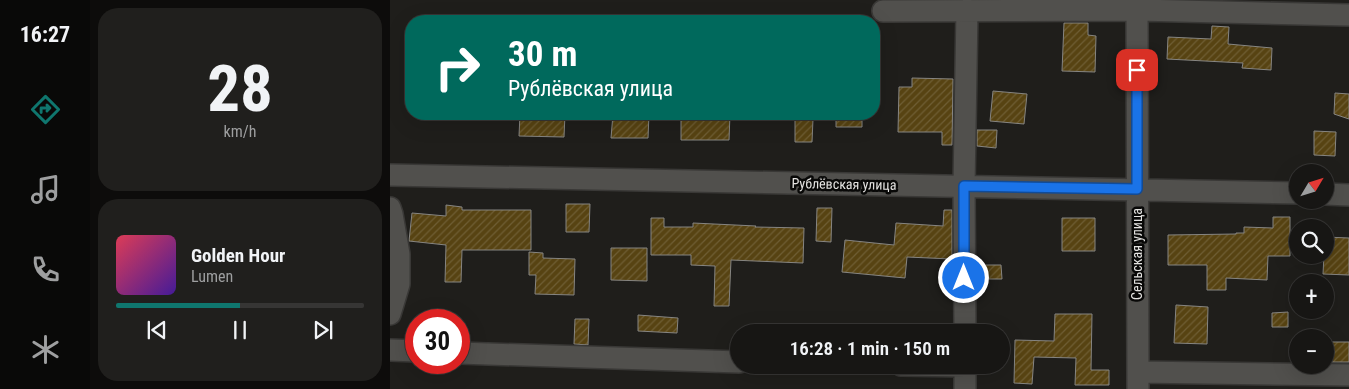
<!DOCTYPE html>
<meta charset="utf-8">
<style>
body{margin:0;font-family:"Roboto Condensed",sans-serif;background:#201f1d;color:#f1f3f6;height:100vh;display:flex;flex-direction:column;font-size:19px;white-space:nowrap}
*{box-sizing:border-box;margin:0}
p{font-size:16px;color:#9e9fa0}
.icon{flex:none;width:28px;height:28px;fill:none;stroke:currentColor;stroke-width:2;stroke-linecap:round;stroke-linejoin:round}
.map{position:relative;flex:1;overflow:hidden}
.sheet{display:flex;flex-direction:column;gap:8px;padding:8px;background:#0d0c0b;width:300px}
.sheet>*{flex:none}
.hud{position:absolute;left:15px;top:15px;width:475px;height:105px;border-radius:20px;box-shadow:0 5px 20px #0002,0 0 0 1px #363534;background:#00695c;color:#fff;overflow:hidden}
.needle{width:32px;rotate:52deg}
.fabs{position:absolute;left:899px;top:164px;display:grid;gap:10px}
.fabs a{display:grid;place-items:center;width:45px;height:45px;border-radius:50%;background:#171614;box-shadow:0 5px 20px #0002,0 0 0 1px #363534;font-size:25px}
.speed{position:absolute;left:15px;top:309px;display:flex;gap:10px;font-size:25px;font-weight:700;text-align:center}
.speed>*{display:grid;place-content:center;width:65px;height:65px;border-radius:50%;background:#171614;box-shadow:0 5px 20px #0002,0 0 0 1px #363534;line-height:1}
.speed .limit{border:8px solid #d22;background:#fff;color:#111}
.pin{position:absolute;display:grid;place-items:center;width:42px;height:42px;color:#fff;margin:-21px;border-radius:10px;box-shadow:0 2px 8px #0006}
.me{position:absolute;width:55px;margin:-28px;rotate:0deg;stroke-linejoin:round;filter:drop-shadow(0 0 4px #0008)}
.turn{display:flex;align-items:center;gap:18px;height:105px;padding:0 20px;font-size:22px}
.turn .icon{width:65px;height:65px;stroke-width:2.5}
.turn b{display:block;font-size:35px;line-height:42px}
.sheet .tile{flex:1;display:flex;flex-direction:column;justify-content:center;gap:8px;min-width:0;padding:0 18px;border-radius:20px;background:#201f1d}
.sheet .dial{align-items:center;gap:0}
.dial b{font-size:65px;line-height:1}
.song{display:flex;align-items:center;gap:15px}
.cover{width:60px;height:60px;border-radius:8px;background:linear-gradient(135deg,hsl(350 70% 55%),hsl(260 70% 35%))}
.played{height:5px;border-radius:2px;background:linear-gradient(90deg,#0f766e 50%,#363534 50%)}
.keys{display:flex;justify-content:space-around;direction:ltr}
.trip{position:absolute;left:340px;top:324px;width:280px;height:50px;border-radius:25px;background:#171614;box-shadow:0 5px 20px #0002,0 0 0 1px #363534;font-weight:600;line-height:50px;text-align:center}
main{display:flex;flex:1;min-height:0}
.tabs{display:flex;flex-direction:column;width:90px;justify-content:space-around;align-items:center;background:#090908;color:#9e9fa0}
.tabs .icon{width:35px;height:35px}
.tabs .selected{color:#0f766e}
.tabs b{font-size:22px;color:#f1f3f6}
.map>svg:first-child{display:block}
.building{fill:url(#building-hatch);stroke:#868582}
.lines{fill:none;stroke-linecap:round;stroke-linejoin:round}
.minor-casing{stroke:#393836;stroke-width:24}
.minor{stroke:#51504d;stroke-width:21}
.route-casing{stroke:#114b97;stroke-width:12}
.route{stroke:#1a73e8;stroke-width:9}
.labels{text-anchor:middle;stroke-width:5;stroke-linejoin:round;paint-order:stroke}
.street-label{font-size:14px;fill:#e4e3e1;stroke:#080807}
</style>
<main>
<nav class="tabs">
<b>16:27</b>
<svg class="icon selected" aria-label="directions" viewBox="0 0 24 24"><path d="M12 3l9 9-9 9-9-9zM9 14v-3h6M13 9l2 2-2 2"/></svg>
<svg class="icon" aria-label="music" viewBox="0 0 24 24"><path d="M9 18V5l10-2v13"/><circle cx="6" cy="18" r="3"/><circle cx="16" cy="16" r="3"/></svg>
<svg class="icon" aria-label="phone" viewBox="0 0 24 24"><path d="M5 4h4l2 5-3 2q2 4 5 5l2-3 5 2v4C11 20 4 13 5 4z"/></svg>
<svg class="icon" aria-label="climate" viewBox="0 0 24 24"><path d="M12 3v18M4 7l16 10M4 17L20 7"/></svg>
</nav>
<section class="sheet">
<div class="tile dial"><b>28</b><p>km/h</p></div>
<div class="tile">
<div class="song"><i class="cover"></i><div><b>Golden Hour</b><p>Lumen</p></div></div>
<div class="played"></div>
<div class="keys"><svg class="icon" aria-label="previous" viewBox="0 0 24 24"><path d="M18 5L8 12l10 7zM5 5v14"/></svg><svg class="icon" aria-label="pause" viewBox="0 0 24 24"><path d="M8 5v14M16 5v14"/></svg><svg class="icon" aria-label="next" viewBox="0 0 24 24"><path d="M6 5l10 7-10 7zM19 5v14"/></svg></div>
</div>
</section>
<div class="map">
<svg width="959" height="389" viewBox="0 0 959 389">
<defs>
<pattern id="building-hatch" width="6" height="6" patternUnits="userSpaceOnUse" patternTransform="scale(1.25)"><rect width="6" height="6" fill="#574312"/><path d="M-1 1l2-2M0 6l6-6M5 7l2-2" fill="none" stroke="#6f5e34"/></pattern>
</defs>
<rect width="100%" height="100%" fill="#1f1e1b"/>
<path class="building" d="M674,23H698V35L706,36L705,72L672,71Z
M822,26L839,27L838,44L882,48L881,70L852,68L853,63L777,59L778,37L821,39Z
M522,78L563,79L562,145H552V132H508L509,87H522Z
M603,91L637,94L634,124L600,121Z
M945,93L959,94V119L944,114Z
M130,114H175L174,137L129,136Z
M223,114H259L258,138H221Z
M291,114H340L339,140H291Z
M446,114H472V127H446Z
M405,119H423L422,142H405Z
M587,130H607L606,148L587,146Z
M924,131L946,132L945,156L924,155Z
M176,204H200L199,232H176Z
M56,205L72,207V210H141V250H72L71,282H55L56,245L19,241L22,213L56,216Z
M427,208H442L441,242L426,241Z
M554,210H562V259L517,257L515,278L452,272L455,240L504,245L506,223L553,226Z
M883,217H900V256H878L877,280L836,278V290H817V265H778V235L846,234V233H854V227L883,228Z
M261,218H274V227H303V223L366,226L365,227L414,228L413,263L341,260L339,306H324L325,266L301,265V255H261Z
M672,218H705V251H672Z
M935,237L959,238V275L933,274Z
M221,248H257V281L221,280Z
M139,252L153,253V258L185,259L184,295L145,294L146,275H139Z
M592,265H611L612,279H592Z
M786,305L818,307L817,344L784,343Z
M898,312V327H882V313Z
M665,314H702L701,370H719V385H685L686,358L644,357L642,384L624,383L625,340L664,341Z
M248,315L288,318L287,333L248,331Z
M185,319H199L198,345L184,344Z
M942,342H959V362H942Z"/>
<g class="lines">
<defs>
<path id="minor" d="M747,0L748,389
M493,11L748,10L959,15
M0,175L908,193
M935,194L959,195
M0,208L2,214L9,254V284L0,314
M575,332L574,186L577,10
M0,350L26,351
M69,353L349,362
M511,365L575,366
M575,365V389
M748,372L959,375"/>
</defs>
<use href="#minor" class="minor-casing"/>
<use href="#minor" class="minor"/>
</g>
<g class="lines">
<defs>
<path id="route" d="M574,278V186L747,189V70"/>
</defs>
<use href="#route" class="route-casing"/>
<use href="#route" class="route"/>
</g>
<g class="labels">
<g class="street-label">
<text transform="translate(454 184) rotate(1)" y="5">Рублёвская улица</text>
<text transform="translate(747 254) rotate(-90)" y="5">Сельская улица</text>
</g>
</g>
</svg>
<div class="fabs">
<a><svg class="needle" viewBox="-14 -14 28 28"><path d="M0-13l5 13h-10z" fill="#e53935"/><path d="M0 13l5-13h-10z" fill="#9e9fa0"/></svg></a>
<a><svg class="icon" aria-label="search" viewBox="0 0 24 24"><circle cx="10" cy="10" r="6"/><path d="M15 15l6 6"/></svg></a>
<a>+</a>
<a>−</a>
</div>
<div class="speed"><div class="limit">30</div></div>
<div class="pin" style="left:747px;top:70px;background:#d93025"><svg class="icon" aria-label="arrive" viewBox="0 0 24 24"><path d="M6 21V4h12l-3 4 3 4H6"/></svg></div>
<svg class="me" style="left:574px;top:278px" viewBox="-20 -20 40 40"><circle r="17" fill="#1a73e8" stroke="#fff" stroke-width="3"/><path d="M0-11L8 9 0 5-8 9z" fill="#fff"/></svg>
<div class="trip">16:28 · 1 min · 150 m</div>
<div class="hud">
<div class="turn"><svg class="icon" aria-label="right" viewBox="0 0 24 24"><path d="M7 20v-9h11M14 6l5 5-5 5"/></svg><div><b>30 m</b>Рублёвская улица</div></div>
</div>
</div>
</main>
